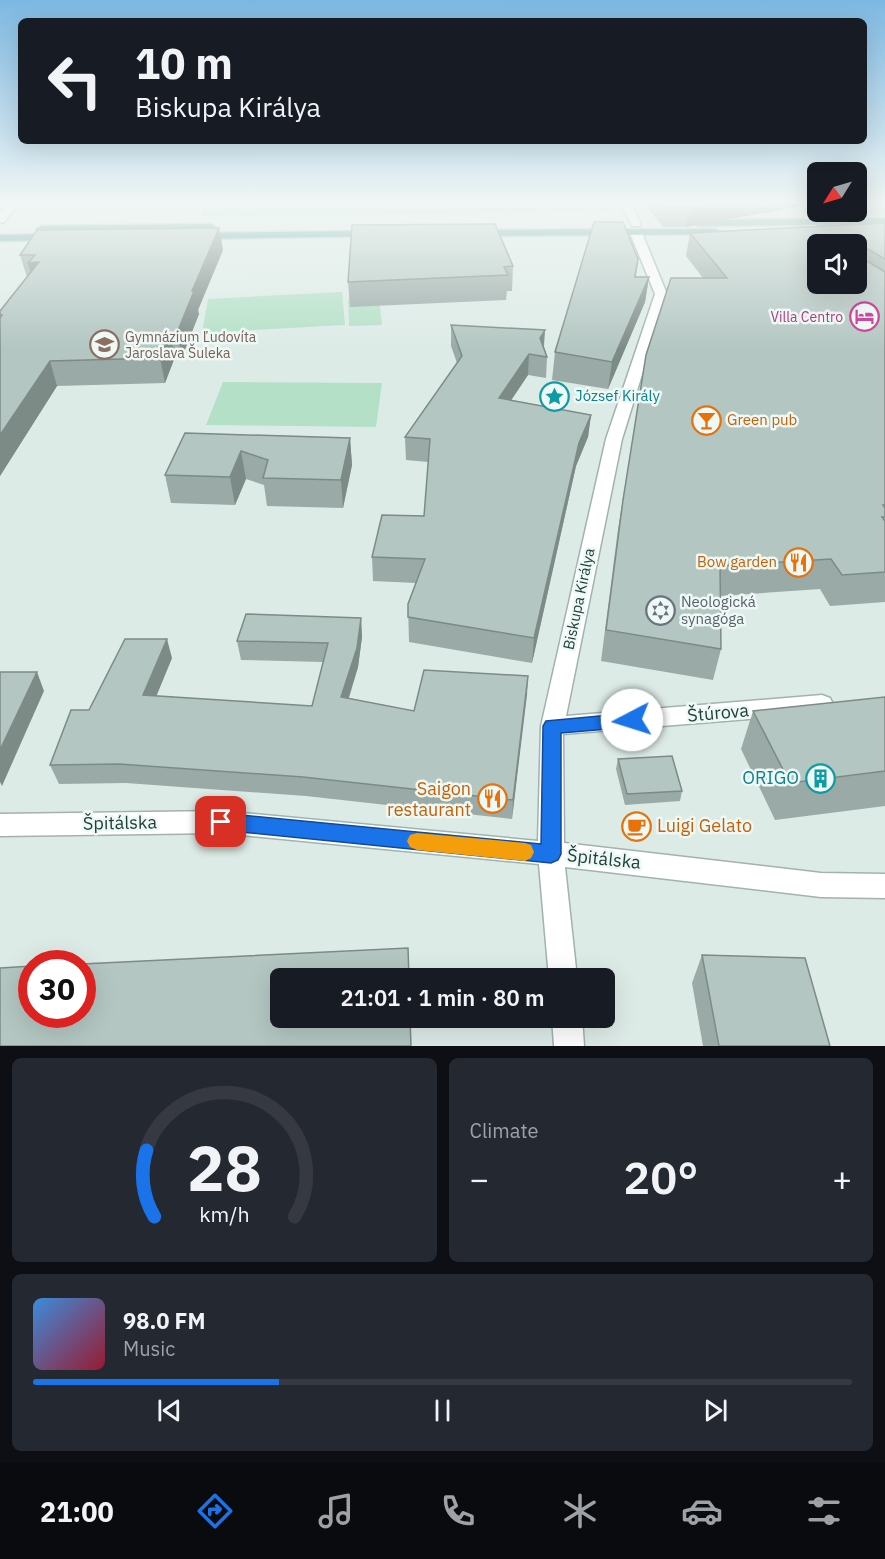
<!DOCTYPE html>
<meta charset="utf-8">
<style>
body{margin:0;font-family:"IBM Plex Sans",sans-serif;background:#242831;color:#f1f3f6;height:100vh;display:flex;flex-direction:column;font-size:22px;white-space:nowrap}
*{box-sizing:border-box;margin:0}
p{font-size:20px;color:#9ea1a6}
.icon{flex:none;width:33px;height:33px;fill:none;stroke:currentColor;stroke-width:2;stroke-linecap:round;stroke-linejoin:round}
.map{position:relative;height:1046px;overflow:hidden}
.side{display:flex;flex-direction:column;gap:12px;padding:12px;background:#0d0f14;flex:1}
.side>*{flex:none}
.banner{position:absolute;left:18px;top:18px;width:849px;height:126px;border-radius:9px;box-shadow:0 6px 24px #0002;background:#171b24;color:#f1f3f6;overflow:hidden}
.needle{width:39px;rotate:233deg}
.controls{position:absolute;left:807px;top:162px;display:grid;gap:12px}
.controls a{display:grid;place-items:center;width:60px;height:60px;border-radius:9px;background:#171b24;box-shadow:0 6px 24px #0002;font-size:30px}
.speed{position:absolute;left:18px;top:950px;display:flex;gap:12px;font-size:30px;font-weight:700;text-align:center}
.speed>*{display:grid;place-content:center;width:78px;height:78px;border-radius:50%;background:#171b24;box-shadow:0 6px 24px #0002;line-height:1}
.speed .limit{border:9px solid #d22;background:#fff;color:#111}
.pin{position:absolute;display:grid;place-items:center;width:51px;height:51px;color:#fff;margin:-26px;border-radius:12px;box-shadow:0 3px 9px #0006}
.me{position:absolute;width:66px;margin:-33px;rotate:265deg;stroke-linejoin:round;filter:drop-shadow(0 0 4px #0008)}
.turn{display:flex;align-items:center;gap:21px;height:126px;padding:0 18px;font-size:27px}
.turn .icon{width:78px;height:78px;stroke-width:2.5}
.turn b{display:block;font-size:42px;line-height:51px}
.big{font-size:45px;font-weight:600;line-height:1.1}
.side .widget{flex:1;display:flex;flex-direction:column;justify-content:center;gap:9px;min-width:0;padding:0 21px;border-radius:9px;background:#242831}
.side .dial{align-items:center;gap:0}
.dial svg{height:156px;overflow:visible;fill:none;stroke:#363941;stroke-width:7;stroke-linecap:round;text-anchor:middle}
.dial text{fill:#f1f3f6;stroke:none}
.song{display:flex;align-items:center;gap:18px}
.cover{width:72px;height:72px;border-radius:9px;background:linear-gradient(135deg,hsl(210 70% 55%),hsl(350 70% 35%))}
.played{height:6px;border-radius:3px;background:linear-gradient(90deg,#1a73e8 30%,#363941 30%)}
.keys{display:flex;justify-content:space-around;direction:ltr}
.heat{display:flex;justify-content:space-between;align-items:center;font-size:33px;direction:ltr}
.side .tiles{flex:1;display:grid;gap:12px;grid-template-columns:1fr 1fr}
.widget:last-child{grid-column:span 2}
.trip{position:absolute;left:270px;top:968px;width:345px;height:60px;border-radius:9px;background:#171b24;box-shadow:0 6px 24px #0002;font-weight:600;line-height:60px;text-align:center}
.dock{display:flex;height:96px;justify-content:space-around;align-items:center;background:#090b0e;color:#9ea1a6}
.dock .icon{width:42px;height:42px}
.dock .on{color:#1a73e8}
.dock b{font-size:27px;color:#f1f3f6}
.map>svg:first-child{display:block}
.green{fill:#b3e0c6}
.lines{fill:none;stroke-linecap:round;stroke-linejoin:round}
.street-casing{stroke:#a0b3af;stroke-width:3}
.primary-casing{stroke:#bbc5c4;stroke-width:3}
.street{fill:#fff;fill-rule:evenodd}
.primary{fill:#5ca69e;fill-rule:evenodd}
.wall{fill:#9aaaa6}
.shaded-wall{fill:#7d8b87}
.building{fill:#b3c6c1;stroke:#7d8b87;stroke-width:1.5;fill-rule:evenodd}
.route{fill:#1a73e8;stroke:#114b97;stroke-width:1.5}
.slow{fill:#f59e0b}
.labels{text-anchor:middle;stroke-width:5;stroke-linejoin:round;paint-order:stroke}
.far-hotel-label{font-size:14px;fill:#b23c85;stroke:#eef8f4;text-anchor:end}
.far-education-label{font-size:14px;fill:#785e54;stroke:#eef8f4;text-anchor:start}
.culture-label{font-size:15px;fill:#0d838f;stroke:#eef8f4;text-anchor:start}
.food-label{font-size:15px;fill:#c56008;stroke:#eef8f4;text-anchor:start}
.street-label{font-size:15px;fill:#1d3d39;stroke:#eef8f4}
.worship-label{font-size:15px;fill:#5b616d;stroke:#eef8f4;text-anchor:start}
.near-street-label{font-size:18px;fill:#1d3d39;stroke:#eef8f4}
.near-culture-label{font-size:18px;fill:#0d838f;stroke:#eef8f4;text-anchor:end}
.near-food-label{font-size:18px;fill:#c56008;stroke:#eef8f4;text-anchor:end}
</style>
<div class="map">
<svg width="885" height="1046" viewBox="0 0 885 1046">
<rect width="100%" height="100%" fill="#ddebe7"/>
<path class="green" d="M205,204H612L615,212L200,216Z
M885,204V216L837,217L831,213L856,212L857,208Z
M342,292L345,325L202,333L208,299Z
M379,297L382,325L349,326L348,299Z
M223,382L382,383L376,427L206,425Z"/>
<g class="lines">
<defs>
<path id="street" d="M8,204H18L4,222L0,223V213Z
M621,204H631L641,224L640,226H632Z
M811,208L816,211V229L827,244L818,246C806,235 801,223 807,209Z
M636,230L642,233L667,294L622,439L566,716L822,695L830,698L833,704L830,710L822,713L563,734L564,843L821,873L885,874V898L821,897L565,867L577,978H549L539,864L221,833L0,836V814L221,811L538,841L541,726L606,439L655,294L630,233Z
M552,1017H582L584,1046H554Z"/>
<path id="primary" d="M885,218V224L698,226L693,223L698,220Z
M211,224L216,227L215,229L41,232L36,229L41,226Z
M715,229L721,232L719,234L476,236L470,233L476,230Z
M376,231L380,232V236L197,239L191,236L197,233Z
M0,235L55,234L61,237L55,240L0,241Z"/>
</defs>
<use href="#street" class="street-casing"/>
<use href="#primary" class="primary-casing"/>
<use href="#street" class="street"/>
<use href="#primary" class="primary"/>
</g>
<path class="wall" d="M646,204H812L686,227H663L650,211Z
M885,223V602L830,606L820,589L720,596L721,649L713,680L601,661L618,529L646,355L703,278L686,256L690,233Z
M219,228L223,250L198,310L199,314L182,357H175L165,383L57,386L0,476V311L27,277L20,255Z
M513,266L512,291H507L506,300L350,307L348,282Z
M636,277H649L645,302L608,389L552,380L555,352Z
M451,325L545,330L544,347L547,357L546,378L528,375L511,400L591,415L588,437L576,466L532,663L409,642L408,604L416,583L373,581L372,557L424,516L428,462L406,460L405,437L457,363L451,346Z
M185,433L350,438L352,465L343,508L267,506L264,485L246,479L235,505L171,503L165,475Z
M361,618L362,637L358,667L349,698L414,711L528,676L512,819L306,796L126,783L59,784L50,765L89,710L172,658L156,696L312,706L323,662L241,660L237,641Z
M885,697V806L775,820L741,749L753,711Z
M618,759L682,791L680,801L625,805L616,769Z
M702,955L830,1046H703L692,983Z"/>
<path class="shaded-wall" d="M705,204H812L686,227L690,207Z
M219,228L223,250L198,310L199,314L182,357L177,333L192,291Z
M39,262L34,286L28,263Z
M649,277L645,302L608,389L612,362Z
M545,330L543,351L540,338Z
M170,333L175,357L165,383L160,358Z
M529,354L528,375L498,420L499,398Z
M50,361L57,386L0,476V435Z
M591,415L588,437L576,466L532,663L534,638L579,443Z
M350,438L352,465L343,508L341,480Z
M241,451L246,479L235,505L230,477Z
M361,618L362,637L358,667L343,716L341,697Z
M167,639L172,658L149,714L143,695Z
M37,672L44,691L2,786L0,782V750Z
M528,676L527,695L512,819L513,800Z"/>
<path class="building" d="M663,204H705L690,207H666Z
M594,222H623L638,259L635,277H649L612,362L555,352Z
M885,223V259L861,245L862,258L885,272V505H883L885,508V517H882L885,521V572L842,575L831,559L720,566L721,649L606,630L623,500L646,355L671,278H727L690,233ZM818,244H856V284H818Z
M495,224L513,266L504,267L508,275L348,282L352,225Z
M219,228L192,291H194L177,333H170L160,358L50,361L0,435V318L2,315H0V311L39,262L28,263L35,255H20L37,230Z
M451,325L545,330L540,338L547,357L529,354L499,398L591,415L579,443L534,638L408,617V604L425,559L372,557L382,515L424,516L430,439L405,437L462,356Z
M185,433L350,438L341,480L263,478L268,460L241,451L230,477L165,475Z
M246,614L361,618L357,648L341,697L414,711L424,670L528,676L513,800L303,777L119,764L50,765L71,710H89L125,639H167L143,695L312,706L328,643L237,641Z
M0,672H37L0,750Z
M885,697V771L790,783L753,711Z
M672,756L682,791L627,794L618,759Z
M408,948L409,978H280V1017H410L411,1046H0V968L32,966V1014H82V964Z
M702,955L805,958L830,1046H719Z"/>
<linearGradient id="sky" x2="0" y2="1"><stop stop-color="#7db8e2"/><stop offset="0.58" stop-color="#f0f6f4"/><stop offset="1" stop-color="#f0f6f4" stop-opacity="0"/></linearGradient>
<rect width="885" height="350" fill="url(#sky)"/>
<path class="route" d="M632,713L638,715L641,720L638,725L632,727L561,733V854L558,860L551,863L221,830L214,828L211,822L214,816L221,813L541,844L543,726L546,721Z"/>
<path class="slow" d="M417,833L525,843L531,845L534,852L531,858L525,861L417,850L410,847L407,841L410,835Z"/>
<defs>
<symbol id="hotel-ring" viewBox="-11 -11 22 22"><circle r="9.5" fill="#eef8f4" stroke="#d1479c" stroke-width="1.5"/><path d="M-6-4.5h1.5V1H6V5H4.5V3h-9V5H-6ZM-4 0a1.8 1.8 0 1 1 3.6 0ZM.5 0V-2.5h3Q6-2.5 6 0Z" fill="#d1479c"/></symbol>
<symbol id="school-ring" viewBox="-11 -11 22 22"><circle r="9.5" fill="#eef8f4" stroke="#8d6e63" stroke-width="1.5"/><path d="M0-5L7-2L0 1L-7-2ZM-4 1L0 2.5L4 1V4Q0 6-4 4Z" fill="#8d6e63"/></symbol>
<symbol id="sight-ring" viewBox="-11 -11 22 22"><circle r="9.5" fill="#eef8f4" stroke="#0f9aa8" stroke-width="1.5"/><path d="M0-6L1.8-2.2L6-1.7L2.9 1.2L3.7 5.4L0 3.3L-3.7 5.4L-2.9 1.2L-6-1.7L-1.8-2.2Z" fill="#0f9aa8"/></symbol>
<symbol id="bar-ring" viewBox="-11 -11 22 22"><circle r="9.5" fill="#eef8f4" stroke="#e8710a" stroke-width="1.5"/><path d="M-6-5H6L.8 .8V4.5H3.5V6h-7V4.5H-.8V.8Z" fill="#e8710a"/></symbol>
<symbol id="restaurant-ring" viewBox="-11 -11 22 22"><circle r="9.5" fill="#eef8f4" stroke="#e8710a" stroke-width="1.5"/><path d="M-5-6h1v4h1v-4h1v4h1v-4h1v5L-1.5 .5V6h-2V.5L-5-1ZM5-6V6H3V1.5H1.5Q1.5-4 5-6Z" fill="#e8710a"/></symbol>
<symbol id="synagogue-ring" viewBox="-11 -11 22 22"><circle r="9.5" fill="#eef8f4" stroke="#6b7280" stroke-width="1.5"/><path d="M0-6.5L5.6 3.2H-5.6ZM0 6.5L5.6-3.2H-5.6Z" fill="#6b7280"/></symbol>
<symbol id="building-ring" viewBox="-11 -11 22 22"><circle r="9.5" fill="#eef8f4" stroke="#0f9aa8" stroke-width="1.5"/><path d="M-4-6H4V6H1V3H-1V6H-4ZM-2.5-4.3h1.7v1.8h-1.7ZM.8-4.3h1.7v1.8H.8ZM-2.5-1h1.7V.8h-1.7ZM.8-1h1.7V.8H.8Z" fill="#0f9aa8"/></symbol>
<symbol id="cafe-ring" viewBox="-11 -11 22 22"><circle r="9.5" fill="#eef8f4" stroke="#e8710a" stroke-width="1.5"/><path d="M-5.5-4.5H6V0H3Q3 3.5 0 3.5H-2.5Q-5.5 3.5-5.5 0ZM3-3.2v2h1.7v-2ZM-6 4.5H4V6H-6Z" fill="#e8710a"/></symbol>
</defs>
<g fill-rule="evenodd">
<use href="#hotel-ring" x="848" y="300" width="33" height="33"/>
<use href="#school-ring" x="88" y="328" width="33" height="33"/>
<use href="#sight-ring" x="538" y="380" width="33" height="33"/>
<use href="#bar-ring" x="690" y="404" width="33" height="33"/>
<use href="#restaurant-ring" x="782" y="546" width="33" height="33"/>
<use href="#synagogue-ring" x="644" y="594" width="33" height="33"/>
<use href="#building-ring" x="804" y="762" width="33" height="33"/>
<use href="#restaurant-ring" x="476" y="782" width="33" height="33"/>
<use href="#cafe-ring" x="620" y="810" width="33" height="33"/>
</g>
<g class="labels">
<g class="far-hotel-label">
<text x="843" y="322">Villa Centro</text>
</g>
<g class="far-education-label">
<text x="125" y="342">Gymnázium Ľudovíta<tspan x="125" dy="16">Jaroslava Šuleka</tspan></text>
</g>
<g class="culture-label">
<text x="575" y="401">József Király</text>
</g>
<g class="food-label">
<text x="727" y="425">Green pub</text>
<text x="777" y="567" text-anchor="end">Bow garden</text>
</g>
<g class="street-label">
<text transform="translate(579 599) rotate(-78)" y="5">Biskupa Királya</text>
</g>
<g class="worship-label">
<text x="681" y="607">Neologická<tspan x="681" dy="17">synagóga</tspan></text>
</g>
<g class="near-street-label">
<text transform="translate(718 713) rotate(-5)" y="6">Štúrova</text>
<text transform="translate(120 823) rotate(-1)" y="6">Špitálska</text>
<text transform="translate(604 859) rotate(6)" y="6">Špitálska</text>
</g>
<g class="near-culture-label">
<text x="799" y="784">ORIGO</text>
</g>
<g class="near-food-label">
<text x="471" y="795">Saigon<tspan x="471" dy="21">restaurant</tspan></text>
<text x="657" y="832" text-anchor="start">Luigi Gelato</text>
</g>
</g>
</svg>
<div class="controls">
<a><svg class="needle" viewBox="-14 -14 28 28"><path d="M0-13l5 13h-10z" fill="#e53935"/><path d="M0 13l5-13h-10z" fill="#9ea1a6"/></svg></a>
<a><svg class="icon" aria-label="sound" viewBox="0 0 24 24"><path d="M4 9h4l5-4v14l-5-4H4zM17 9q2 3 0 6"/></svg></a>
</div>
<div class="speed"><div class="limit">30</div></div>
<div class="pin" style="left:221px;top:822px;background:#d93025"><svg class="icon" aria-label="arrive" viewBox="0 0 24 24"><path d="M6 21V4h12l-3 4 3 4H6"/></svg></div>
<svg class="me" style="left:632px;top:720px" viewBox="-20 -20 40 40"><circle r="19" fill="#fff"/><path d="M0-13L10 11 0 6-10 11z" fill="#1a73e8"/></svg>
<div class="trip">21:01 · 1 min · 80 m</div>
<div class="banner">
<div class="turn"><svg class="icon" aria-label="left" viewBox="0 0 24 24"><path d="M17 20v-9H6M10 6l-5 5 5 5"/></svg><div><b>10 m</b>Biskupa Királya</div></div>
</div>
</div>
<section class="side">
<div class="tiles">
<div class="widget dial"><svg viewBox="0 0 100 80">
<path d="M14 69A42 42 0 1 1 86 69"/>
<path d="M14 69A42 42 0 0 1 10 35" stroke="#1a73e8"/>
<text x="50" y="56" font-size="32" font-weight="700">28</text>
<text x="50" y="72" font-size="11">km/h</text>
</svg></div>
<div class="widget"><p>Climate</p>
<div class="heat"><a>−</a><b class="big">20°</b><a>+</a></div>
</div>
<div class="widget">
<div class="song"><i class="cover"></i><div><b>98.0 FM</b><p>Music</p></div></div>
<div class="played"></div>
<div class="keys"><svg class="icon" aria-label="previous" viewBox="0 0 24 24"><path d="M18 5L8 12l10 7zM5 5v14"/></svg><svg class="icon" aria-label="pause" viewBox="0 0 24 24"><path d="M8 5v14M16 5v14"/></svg><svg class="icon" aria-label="next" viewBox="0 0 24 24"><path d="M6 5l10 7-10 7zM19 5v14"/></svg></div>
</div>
</div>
</section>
<nav class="dock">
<b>21:00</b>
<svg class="icon on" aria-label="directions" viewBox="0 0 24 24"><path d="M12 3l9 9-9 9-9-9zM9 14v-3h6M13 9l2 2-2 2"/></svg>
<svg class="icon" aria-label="music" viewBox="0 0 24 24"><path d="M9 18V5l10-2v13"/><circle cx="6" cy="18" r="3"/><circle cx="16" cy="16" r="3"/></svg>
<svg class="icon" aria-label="phone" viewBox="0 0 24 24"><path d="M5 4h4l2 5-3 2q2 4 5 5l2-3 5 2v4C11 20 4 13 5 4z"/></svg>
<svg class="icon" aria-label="climate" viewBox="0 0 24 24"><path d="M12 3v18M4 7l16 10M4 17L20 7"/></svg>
<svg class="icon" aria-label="car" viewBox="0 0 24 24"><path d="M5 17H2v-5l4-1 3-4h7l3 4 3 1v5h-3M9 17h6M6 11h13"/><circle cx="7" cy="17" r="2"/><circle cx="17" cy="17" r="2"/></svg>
<svg class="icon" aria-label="filters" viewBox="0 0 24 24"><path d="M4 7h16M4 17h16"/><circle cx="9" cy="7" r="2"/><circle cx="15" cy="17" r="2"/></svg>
</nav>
